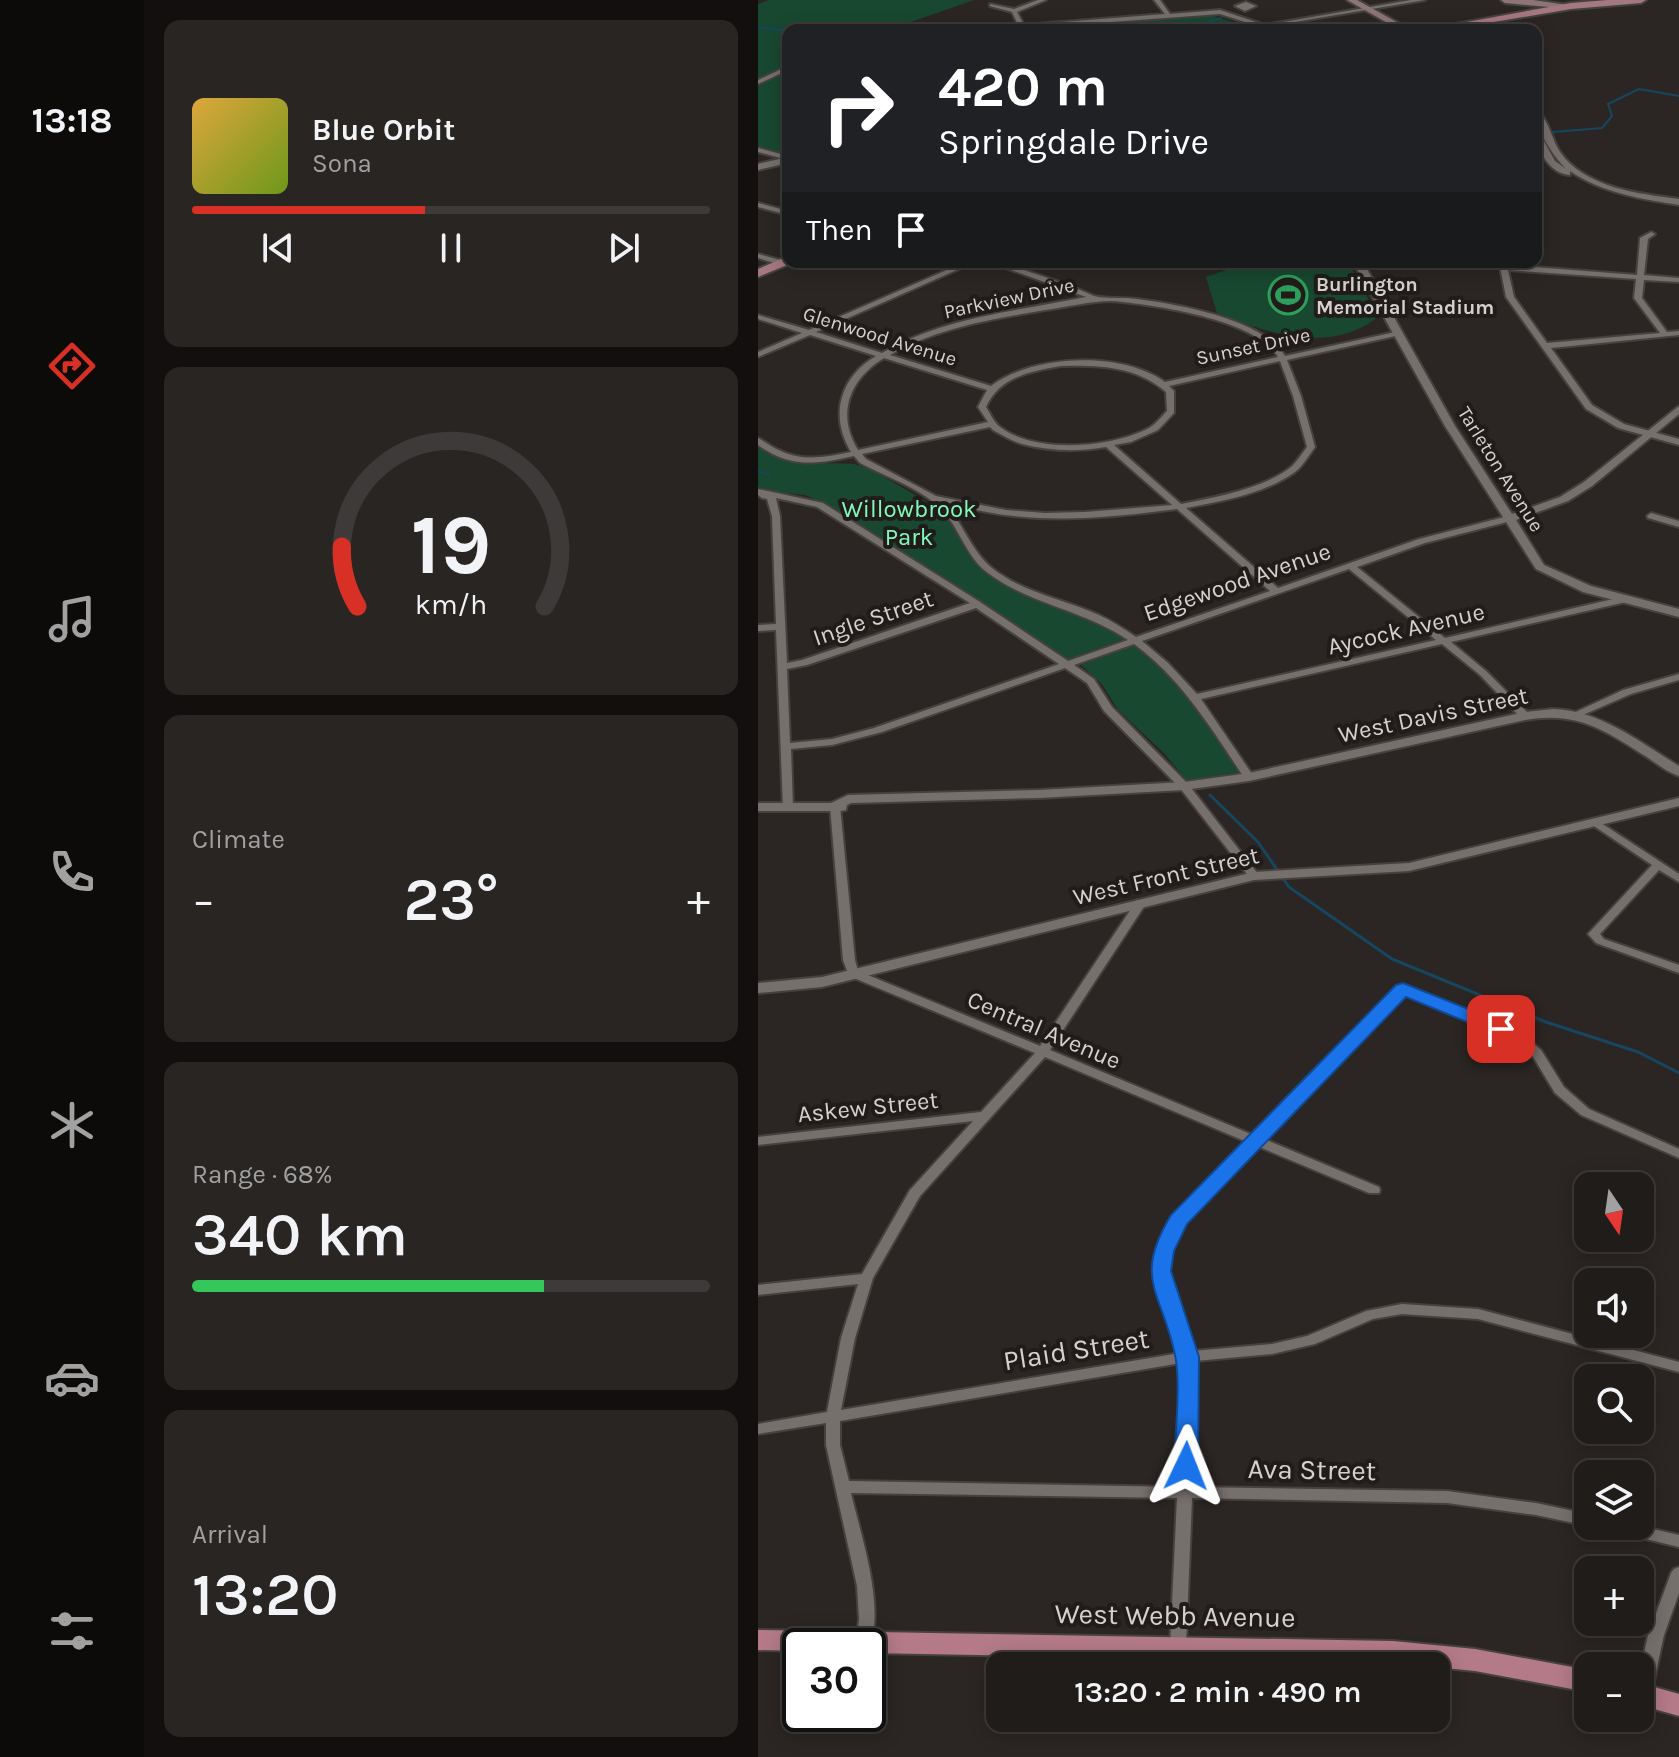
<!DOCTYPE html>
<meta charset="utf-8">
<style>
body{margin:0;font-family:Karla,sans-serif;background:#282523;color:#f1f3f6;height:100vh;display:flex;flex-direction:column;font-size:30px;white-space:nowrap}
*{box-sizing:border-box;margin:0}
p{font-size:26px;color:#a2a1a2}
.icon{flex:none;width:44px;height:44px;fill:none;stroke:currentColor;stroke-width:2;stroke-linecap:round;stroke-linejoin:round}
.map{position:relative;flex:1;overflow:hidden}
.side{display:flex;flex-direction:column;gap:20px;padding:20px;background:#120f0e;width:614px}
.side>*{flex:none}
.banner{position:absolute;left:24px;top:24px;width:760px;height:244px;border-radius:16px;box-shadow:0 4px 20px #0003,0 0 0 2px #3d3a39;background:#202124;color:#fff;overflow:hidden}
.needle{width:52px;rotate:167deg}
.tools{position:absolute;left:816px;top:1172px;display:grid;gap:16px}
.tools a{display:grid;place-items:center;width:80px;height:80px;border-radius:16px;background:#201c1a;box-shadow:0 4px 20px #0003,0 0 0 2px #3d3a39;font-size:40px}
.speed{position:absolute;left:24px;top:1628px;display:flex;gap:16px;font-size:40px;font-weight:700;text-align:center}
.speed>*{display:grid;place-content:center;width:104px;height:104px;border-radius:50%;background:#201c1a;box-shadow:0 4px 20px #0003,0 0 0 2px #3d3a39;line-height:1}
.speed .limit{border:4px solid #111;border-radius:12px;background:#fff;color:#111}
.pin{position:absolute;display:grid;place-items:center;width:68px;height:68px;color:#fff;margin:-34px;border-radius:16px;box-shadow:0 4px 12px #0006}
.me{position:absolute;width:88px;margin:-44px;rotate:2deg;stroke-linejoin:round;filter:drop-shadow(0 0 6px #0008)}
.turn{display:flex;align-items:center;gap:28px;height:168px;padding:0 24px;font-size:36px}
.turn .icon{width:104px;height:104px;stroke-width:2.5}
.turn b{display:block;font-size:56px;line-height:68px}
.then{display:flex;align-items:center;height:76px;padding:0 24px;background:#0003;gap:16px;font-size:30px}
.big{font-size:60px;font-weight:600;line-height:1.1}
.side .tile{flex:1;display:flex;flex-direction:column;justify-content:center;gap:12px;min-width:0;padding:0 28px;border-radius:16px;background:#282523}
.side .dial{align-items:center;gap:0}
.dial svg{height:208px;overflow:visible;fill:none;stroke:#3d3a39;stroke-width:7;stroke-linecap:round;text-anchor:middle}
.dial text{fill:#f1f3f6;stroke:none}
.song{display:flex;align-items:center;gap:24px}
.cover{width:96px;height:96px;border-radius:12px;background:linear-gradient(135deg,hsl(40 70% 55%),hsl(80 70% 35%))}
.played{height:8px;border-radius:4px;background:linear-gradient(90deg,#d93025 45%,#3d3a39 45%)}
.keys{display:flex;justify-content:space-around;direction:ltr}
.heat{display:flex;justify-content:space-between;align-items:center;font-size:44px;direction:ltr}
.charge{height:12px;border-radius:6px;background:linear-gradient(90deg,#34c759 68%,#3d3a39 0)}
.trip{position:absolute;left:228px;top:1652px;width:464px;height:80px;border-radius:16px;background:#201c1a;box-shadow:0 4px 20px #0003,0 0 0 2px #3d3a39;font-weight:600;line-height:80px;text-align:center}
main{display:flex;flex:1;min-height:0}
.dock{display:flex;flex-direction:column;width:144px;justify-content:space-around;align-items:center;background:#0d0b0a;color:#a2a1a2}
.dock .icon{width:56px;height:56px}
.dock .current{color:#d93025}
.dock b{font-size:36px;color:#f1f3f6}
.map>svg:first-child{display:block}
.green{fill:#184830}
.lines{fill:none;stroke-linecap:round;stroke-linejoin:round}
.stream-far1{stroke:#164660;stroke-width:2}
.stream{stroke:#164660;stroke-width:3}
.minor-casing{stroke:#45413f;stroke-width:4}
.tertiary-casing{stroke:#45413f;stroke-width:4}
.secondary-casing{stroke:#45413f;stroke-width:4}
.primary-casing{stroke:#45413f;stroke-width:4}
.trunk-casing{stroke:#45413f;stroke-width:4}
.minor{fill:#76706d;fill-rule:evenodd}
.tertiary{fill:#76706d;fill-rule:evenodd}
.secondary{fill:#8d7477;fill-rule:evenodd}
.primary{fill:#a57781;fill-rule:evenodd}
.trunk{fill:#b47a88;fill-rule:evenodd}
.route{fill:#1a73e8;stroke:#114b97;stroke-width:2}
.labels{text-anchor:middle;stroke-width:8;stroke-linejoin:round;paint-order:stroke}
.far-poi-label{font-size:20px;font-weight:bold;fill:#d5d1d0;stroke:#211c1a;text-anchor:start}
.far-street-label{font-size:20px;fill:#d5d1d0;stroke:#211c1a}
.park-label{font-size:24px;fill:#80f9b9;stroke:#211c1a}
.street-label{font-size:24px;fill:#d5d1d0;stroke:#211c1a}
.near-street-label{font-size:28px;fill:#d5d1d0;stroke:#211c1a}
</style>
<main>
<nav class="dock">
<b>13:18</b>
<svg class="icon current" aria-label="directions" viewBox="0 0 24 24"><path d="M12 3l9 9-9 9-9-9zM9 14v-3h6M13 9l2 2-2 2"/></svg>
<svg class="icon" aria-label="music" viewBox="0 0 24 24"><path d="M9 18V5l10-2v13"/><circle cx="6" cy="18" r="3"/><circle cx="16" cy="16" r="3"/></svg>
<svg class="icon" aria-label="phone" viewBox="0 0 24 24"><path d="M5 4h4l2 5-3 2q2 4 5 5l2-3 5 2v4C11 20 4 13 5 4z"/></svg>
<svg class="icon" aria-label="climate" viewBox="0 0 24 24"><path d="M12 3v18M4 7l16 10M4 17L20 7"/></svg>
<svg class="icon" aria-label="car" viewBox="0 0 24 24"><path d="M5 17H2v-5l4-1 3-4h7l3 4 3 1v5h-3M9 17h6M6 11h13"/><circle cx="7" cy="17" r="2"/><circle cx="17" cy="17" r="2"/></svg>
<svg class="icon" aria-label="filters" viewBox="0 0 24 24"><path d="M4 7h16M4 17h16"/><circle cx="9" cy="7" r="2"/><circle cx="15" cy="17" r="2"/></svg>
</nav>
<section class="side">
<div class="tile">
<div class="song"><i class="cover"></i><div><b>Blue Orbit</b><p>Sona</p></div></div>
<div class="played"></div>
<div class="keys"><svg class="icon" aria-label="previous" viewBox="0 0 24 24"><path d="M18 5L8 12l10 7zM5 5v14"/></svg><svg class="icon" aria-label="pause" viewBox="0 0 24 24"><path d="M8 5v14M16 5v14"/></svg><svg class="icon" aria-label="next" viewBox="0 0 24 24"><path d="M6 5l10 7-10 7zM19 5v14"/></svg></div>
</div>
<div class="tile dial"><svg viewBox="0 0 100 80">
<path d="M14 69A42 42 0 1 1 86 69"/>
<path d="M14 69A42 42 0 0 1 8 46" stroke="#d93025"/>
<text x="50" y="56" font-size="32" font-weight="700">19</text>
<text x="50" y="72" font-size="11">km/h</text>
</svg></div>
<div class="tile"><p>Climate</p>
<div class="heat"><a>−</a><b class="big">23°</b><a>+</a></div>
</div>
<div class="tile"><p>Range · 68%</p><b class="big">340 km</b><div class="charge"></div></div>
<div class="tile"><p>Arrival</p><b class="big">13:20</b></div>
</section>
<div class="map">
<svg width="921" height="1757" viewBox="0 0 921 1757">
<rect width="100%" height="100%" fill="#2b2623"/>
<path class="green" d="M11,0H216L130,30H30V156L0,149V4Z
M448,14L502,30H254Z
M479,262H590L620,317C571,355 510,333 459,313L448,277L480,266Z
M0,446L33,462L96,464L112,469L183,510L218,562L234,578L333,617L369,638L310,659L70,505L47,495L9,491L0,487Z
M378,644L407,663L482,772L428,780L406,753L360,710L344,684L323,665Z"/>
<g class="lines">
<path class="stream-far1" d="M0,27L30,31
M428,30L463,18
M795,132L844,128L854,116L850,104L881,89L921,96
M0,471L12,475"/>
<path class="stream" d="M452,795L500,842L531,887L634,959L788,1022L880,1052L921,1073"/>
<defs>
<path id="minor" d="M280,0H288L259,12L266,25L407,14L396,0H402L412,14L462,10L507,25L653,0H667L513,26L521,30H512L462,14L246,30H219L222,28L260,25L254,12L232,6V4L256,9Z
M488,2L498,6L487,11L477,6Z
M30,66V70L0,84V80Z
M0,148L30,156V160L0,152Z
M0,203L30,211V215L0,207Z
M893,232L897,234L890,239L886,275L921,278V282L886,280L884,298L909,332L921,331V335L793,348L834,405L866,424L921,439V445L860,428L828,409L748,297L741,262H749V265L879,275L882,238ZM750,270L878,279L876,298L902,333L789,343L756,297Z
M0,254L26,261L27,263L23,265L0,258Z
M207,262H217L58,332L124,353C185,317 260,311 328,297L231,262H242C266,270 290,278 313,286C321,289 328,293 336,296C348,299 366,297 379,299C419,304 505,319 527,356L642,331V335L529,360L543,396L557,447C551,455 545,466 537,472C506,494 465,501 428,508L520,588L661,539L750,516L753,517V521L667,543L599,567L687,638L868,596L873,599L868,602L693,642L728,671L771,714L772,716L767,719L763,718L722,675L684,644L443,699L496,777L491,780L487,779C455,731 424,679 376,644L316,665L336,679L354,707L430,784L500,874L501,876L500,878H492L422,788L346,711L329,683L307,668L124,732L74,745L33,749L35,808L30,811L26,810L25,808L18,630L0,631V625L18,624L14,516L9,499L4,498L0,495V489L65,503L222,602L310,661L370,640C326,610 271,604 230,573C208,557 202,528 183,509C161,487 128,477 102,463L96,456C59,464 33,469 0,445V438C8,442 14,448 23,451C46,462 69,457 93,452C71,416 82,377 118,356L52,335L0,357V352L44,333L0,319V315L51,330ZM355,301C396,305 498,319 520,357L407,382C364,351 275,354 233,386L132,355C178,328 234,319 287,310C310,307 331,301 355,301ZM126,358L229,390L220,407L230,422L100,450C78,415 91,379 126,358ZM522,361L535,396L549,447C544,453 539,462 533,467C505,489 457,497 423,504L356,445L373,442L400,430L416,413V391L411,386ZM303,366C341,365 378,366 408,392L409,411C403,417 398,424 391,428C353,448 278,454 242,427C236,423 232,413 228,407C241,377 273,371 303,366ZM232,427L235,430C244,435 254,441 264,444C291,451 321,452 348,447L414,505L327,512L287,513L248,510L178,496L108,459L104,454ZM18,498L59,507L212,603L44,660L29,663L22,516ZM187,503C210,508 233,514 256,516C310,522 365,516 419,509L512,591L378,637C366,629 354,621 341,615C306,599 265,593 234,568C213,551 205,523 187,503ZM591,569L678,640L439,694L410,663L384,641ZM218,608L301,664L116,728L74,739L32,743L29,669L49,665Z
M893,513L921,521V527L890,518L889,516Z
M921,674V680L873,694L818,718L814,719L809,716L865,690Z
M77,803L82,806L97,960L100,971L282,1046L379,900H387L389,902L292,1050L495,1135L641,986L645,985L764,1034L783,1050L806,1087L831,1109L921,1149V1158L823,1115L797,1093L774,1055L756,1040L647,994L506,1139L621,1187L622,1190L621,1193H611L499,1146L425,1222L412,1251L409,1271L435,1351L514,1344L549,1336L608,1311L644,1304L720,1309L921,1362V1372L720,1319L644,1314L615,1319L557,1344L514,1354L437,1361L434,1487L689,1491L778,1503L830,1514V1526L778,1515L689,1503L434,1498L428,1647L425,1652L420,1653L415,1652L412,1647L419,1498L93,1493C102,1533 128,1608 111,1647L100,1646L98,1642L101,1619L99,1586L68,1445V1423L0,1434V1424L69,1412L83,1338L100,1284L0,1295V1285L104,1274L152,1190L215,1121L0,1145V1137L223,1112L277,1053L91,976L85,960L72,806ZM287,1057L489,1142L415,1217L398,1251L395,1271L422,1353L83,1410L97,1338L115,1278L162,1196ZM423,1363L420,1487L91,1481L82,1445V1421Z
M837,819L921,874V882L901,870L842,934L846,939L921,965V973L838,943L830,934L894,865L833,824L832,822Z
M852,1526H882L921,1535V1547L859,1532L854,1530Z
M921,1567V1593L906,1635L893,1694L891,1699L882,1700V1672L890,1635L913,1573L916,1569Z"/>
<path id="tertiary" d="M778,110C791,119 793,138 802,152C827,188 882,194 921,199V205C884,199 844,193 812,171V175C792,174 778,150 778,131L782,134L797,161L808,169C794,154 778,131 778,110Z
M30,157V163L0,170V164Z
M595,262H605L697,426L754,514L802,497L826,482L921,406V414L834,486L810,501L758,520L786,565L833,586L921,609V617L825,592L778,569L687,426Z
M795,709C842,710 883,743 921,766V776C909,772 899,764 889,757C846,730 820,711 767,720L491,781L426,790L281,798L93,803L89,805L88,810L83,811H0V803H73L90,795L281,790L426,782L491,773L767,712Z
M921,798V806L651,871L496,880L64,987L0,993V983L64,977L496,872L651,863Z"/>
<path id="secondary" d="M589,0H599L653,30H642Z
M743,0H775L817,6L813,9L747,3Z"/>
<path id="primary" d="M849,0H888L883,3L813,9L688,30H665L813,3Z
M30,256V262L34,263L0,277V269Z"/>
<path id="trunk" d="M0,1630L635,1641L717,1649L830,1670V1692L717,1671L635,1663L110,1653V1646H42V1651L0,1650Z
M882,1683L921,1694V1716L882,1705Z"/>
</defs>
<use href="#minor" class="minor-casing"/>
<use href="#tertiary" class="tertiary-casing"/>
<use href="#secondary" class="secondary-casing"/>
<use href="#primary" class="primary-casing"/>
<use href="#trunk" class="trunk-casing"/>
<use href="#minor" class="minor"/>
<use href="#tertiary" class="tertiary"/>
<use href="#secondary" class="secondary"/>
<use href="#primary" class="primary"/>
<use href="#trunk" class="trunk"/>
</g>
<path class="route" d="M645,983L750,1025L753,1029L743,1035L736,1033L648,997L429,1224L416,1251L413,1271L441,1357L440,1466L436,1473L428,1475L420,1473L416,1466C417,1437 423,1381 417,1355C404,1291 374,1280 413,1215L638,985Z"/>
<defs>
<symbol id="stadium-ring" viewBox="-11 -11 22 22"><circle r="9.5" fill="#211c1a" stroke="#2e9e5b" stroke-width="1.5"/><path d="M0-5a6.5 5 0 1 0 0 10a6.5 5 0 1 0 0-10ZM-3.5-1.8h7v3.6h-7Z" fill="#2e9e5b"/></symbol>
</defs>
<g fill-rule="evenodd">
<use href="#stadium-ring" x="508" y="273" width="44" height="44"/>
</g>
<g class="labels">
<g class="far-poi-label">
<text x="558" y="291">Burlington<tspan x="558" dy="23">Memorial Stadium</tspan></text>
</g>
<g class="far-street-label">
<text transform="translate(251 298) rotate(-12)" y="7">Parkview Drive</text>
<text transform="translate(122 336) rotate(17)" y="7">Glenwood Avenue</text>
<text transform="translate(495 346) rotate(-12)" y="7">Sunset Drive</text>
<text transform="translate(743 469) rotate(58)" y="7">Tarleton Avenue</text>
</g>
<g class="park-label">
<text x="151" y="517">Willowbrook<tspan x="151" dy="28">Park</tspan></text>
</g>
<g class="street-label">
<text transform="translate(479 582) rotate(-19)" y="8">Edgewood Avenue</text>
<text transform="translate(115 618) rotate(-19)" y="8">Ingle Street</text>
<text transform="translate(648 629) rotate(-13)" y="8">Aycock Avenue</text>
<text transform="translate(675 715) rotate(-12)" y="8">West Davis Street</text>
<text transform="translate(408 876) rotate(-13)" y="8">West Front Street</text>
<text transform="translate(286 1030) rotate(23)" y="8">Central Avenue</text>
<text transform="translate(110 1107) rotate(-6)" y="8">Askew Street</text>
</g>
<g class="near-street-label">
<text transform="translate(318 1349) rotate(-9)" y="10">Plaid Street</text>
<text transform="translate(554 1469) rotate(1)" y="10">Ava Street</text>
<text transform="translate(417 1615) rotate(1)" y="10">West Webb Avenue</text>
</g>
</g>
</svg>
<div class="tools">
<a><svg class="needle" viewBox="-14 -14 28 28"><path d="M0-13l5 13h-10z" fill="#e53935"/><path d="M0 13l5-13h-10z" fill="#a2a1a2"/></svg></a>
<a><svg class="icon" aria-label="sound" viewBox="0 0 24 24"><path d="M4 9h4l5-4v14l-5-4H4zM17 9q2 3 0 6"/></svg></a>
<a><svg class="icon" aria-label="search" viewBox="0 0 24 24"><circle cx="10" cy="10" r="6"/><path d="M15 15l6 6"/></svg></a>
<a><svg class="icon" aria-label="layers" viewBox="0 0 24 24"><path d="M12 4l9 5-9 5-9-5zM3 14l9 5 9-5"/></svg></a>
<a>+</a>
<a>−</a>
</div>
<div class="speed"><div class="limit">30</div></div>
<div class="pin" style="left:743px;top:1029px;background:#d93025"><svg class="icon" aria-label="arrive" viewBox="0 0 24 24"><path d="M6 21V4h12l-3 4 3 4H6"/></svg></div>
<svg class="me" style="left:428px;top:1466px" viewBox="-20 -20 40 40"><path d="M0-17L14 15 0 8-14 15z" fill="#1a73e8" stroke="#fff" stroke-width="4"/></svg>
<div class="trip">13:20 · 2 min · 490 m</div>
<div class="banner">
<div class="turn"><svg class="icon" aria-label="right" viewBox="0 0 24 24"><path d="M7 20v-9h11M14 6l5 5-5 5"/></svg><div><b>420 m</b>Springdale Drive</div></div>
<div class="then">Then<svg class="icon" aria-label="arrive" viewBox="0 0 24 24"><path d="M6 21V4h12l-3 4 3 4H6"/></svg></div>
</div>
</div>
</main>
